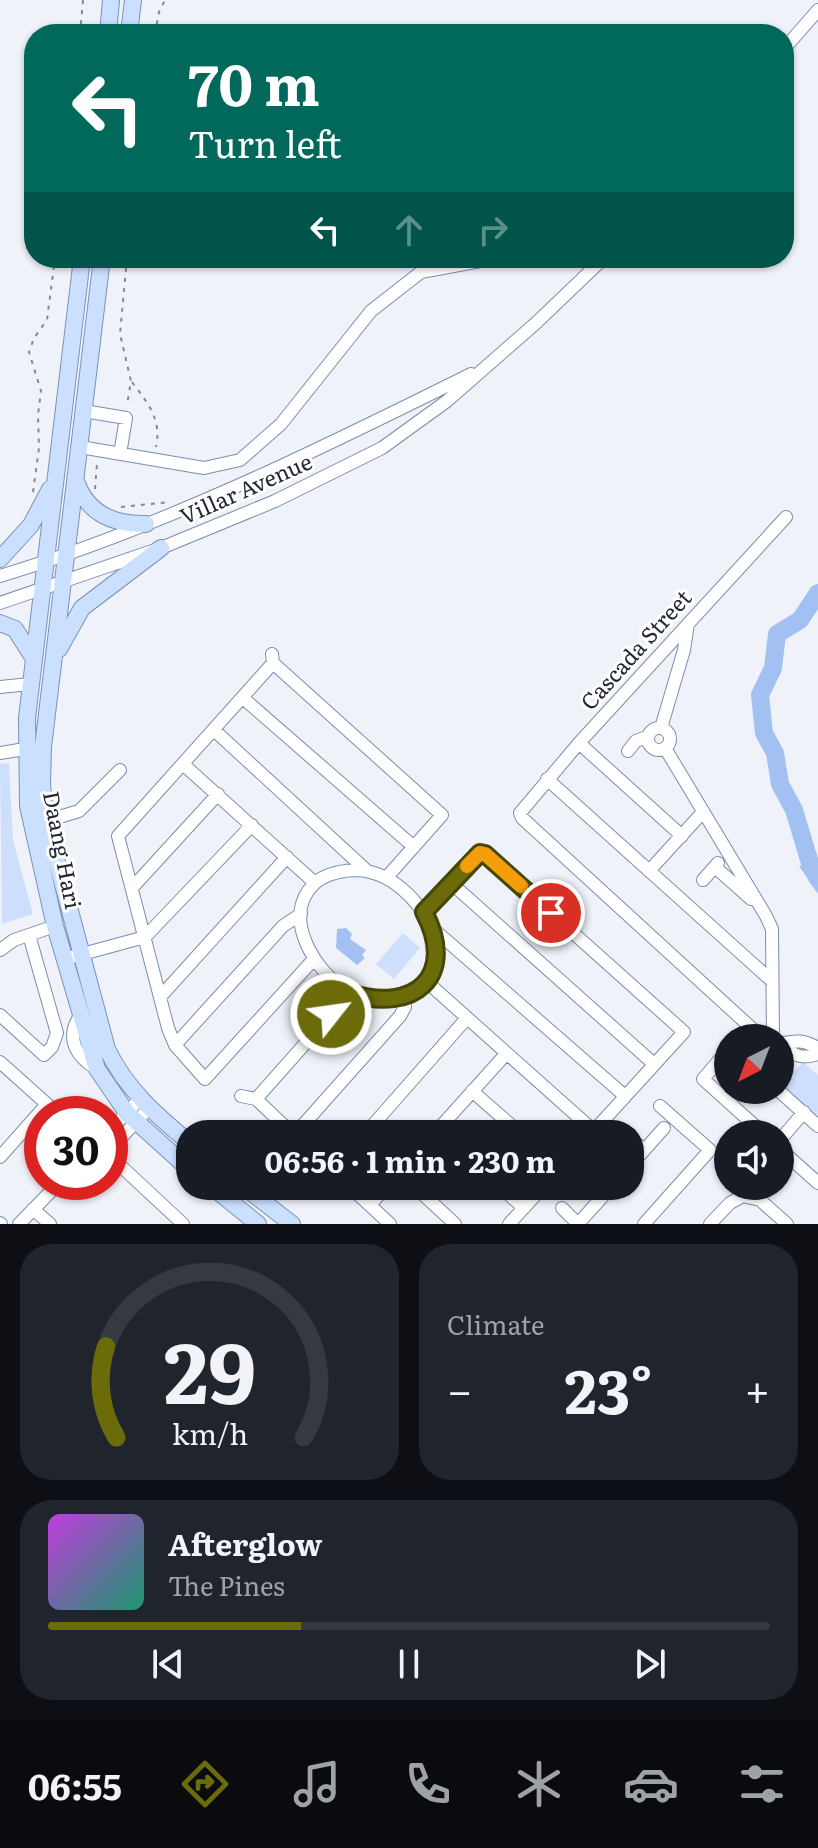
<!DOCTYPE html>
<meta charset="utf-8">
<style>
body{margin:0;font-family:Literata,serif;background:#20242c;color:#f1f3f6;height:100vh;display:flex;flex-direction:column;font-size:30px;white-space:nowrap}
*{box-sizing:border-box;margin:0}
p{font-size:26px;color:#9ea1a6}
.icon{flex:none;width:44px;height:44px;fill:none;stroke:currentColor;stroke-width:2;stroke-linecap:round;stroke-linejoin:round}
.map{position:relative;height:1224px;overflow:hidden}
.panel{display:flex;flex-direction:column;gap:20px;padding:20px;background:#0d0f14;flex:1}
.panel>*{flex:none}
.top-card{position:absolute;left:24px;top:24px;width:770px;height:244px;border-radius:32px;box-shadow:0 2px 6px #0004;background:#00695c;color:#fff;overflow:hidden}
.needle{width:52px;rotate:222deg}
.tools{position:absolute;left:714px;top:1024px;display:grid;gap:16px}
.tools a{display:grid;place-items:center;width:80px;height:80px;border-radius:50%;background:#171b24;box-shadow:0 2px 6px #0004;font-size:40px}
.speed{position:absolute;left:24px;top:1096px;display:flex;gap:16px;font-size:40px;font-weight:700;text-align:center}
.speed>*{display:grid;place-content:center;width:104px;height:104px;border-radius:50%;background:#171b24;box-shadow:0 2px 6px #0004;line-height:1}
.speed .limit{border:12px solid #d22;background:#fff;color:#111}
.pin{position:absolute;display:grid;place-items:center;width:68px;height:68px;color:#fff;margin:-34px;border:4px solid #fff;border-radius:50%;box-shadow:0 2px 8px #0007}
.me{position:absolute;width:88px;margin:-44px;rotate:60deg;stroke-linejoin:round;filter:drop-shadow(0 0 6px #0008)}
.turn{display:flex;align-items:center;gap:28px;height:168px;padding:0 32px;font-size:36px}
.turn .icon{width:104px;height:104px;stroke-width:2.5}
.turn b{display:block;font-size:56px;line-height:68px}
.lanes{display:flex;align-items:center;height:76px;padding:0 32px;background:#0003;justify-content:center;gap:40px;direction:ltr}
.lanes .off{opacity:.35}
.big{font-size:60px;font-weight:700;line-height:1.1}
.panel .tile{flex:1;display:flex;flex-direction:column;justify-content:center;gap:12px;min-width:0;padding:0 28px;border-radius:32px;background:#20242c}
.panel .dial{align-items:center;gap:0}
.dial svg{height:208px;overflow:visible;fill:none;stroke:#363941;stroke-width:7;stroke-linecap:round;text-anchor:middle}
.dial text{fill:#f1f3f6;stroke:none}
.song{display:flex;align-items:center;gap:24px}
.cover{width:96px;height:96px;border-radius:12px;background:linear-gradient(135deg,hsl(290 70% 55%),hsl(160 70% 35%))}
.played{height:8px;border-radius:4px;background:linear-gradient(90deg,#6b6b0a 35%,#363941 35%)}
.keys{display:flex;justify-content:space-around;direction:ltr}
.heat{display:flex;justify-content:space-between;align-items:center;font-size:44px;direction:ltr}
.panel .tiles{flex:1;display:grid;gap:20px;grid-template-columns:1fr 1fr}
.tile:last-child{grid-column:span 2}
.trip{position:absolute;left:176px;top:1120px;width:468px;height:80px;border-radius:32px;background:#171b24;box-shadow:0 2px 6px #0004;font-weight:700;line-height:80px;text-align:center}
.tab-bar{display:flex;height:128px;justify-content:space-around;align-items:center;background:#090b0e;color:#9ea1a6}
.tab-bar .icon{width:56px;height:56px}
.tab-bar .on{color:#6b6b0a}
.tab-bar b{font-size:36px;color:#f1f3f6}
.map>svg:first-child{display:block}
.green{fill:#cddffc}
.water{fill:#a2c1f2}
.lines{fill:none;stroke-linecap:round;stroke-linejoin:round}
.river{stroke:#a2c1f2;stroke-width:18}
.minor-casing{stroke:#7b8daa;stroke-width:14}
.major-casing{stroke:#7a92b8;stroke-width:18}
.path{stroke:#848992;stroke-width:2;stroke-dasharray:4 6;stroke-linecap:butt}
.minor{stroke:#fff;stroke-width:12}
.major{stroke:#cbdfff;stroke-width:16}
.route-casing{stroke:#464606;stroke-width:20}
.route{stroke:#6b6b0a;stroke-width:14}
.slow{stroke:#f59e0b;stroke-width:14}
.labels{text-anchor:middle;stroke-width:6;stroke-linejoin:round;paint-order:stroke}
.street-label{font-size:22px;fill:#222935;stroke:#fff}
</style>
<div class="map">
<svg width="818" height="1224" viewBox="0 0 818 1224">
<rect width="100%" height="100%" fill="#eff3f9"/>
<path class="green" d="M9,763L13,840L33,914L2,924L0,764Z
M403,933L420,948L394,979L376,964Z
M803,1062L818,1075V1112L816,1115L782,1085Z"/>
<path class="water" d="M810,863L818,871V894L799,866Z
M346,928L352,934L350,939L366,950L362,955L365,958L357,965L336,948L337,929Z"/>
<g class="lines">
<path class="river" d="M818,593L800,620L777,634L773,668L760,695L764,733L775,753L780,784L794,810L810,863L818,879"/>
<defs>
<path id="minor" d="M784,49L818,10
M84,411L126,418L120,454
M80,447L204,468L240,460L281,424L371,311L421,272L486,260L520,258
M0,576C165,526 318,450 471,374
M0,603L161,548L275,501L382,448L447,401L536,323L604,258
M272,654L273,663L118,836L168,1028L175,1045L205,1079L314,959
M273,663L442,815L387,877
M0,687L30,684
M243,698L414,847
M648 739a11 11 0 1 1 22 0a11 11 0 1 1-22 0Z
M661,728L684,650L688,624
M214,730L366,870
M579,743L682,836
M665,748L766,916L772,929L773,1038
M628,751L636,741L647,737
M0,753L25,749
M184,765L315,883
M547,779L772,981
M46,821L79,811L120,770
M715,867L751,899
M354,870C425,870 476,988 396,999C381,1001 362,1000 348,992C316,973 280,917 314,884C324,874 341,871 354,870Z
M649,871L703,812
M703,880L718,863
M451,883L654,1064
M132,888L218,794
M424,912L477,855L485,854L684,1032L591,1134
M431,927L625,1096
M0,950L14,940L55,926
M64,959L145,937L252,825
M427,982L594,1131
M161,996L287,857
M0,1015L44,1055L52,1047L57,1033L29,935
M80,1016C65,1038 76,1057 97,1069
M767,1038L758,1034L522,818L520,813L579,743L786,517
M780,1044C793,1055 801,1060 818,1054
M780,1044C796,1040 804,1040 818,1048
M175,1045L283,926L301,914
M728,1050L703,1079L764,1134
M0,1062L58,1114
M778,1090L818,1126
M472,1091L521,1134
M241,1096L256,1099L293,1134
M256,1099L350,993
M110,1130L140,1099
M295,1134L400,1016L405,1007L404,998
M365,1134L467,1018
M434,1134L506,1054
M630,1138L644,1150
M780,1140L804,1112
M110,1143H116L149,1108
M780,1149L818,1183
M110,1156L183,1224
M0,1157L47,1104
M630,1166L664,1128
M349,1186L390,1224
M414,1186L455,1224
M499,1186L524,1208
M370,1205L387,1186
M562,1208L578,1224
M33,1209L50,1224
M0,1223L1,1224
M19,1224L60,1182
M509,1224L544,1186
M578,1224L612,1186
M644,1224L710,1150L660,1106
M710,1224L730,1203L743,1196L760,1200L787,1224"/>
<path id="major" d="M108,34L111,0
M129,34L133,0
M82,258L27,718L28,806L55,926L97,1069L127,1113L190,1170
M102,258L43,747L42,785L46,821L107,1049C126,1089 157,1116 190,1143
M76,481C87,513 113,525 146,524
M0,559L31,525L50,489
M0,623L15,629L34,659
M59,649L82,608L161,548
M211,1186L258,1224
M243,1186L292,1224"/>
</defs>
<use href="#minor" class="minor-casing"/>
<use href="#major" class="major-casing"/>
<path class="path" d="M80,34L83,0
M155,34L159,12L165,0
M127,258L120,334L131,381L127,405
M132,382C148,403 162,420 156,447
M95,489L97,463
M33,492L39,448L38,415L41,391L29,352L34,338L47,320L55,258
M121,507L170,502"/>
<use href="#minor" class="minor"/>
<use href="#major" class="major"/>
</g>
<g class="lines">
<defs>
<path id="route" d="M331,1014L350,993C414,1014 458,976 424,912L480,853L485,854L551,913"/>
</defs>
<use href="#route" class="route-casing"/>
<use href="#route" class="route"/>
<path class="slow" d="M467,866L480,853L485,854L521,886"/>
</g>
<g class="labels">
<g class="street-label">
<text transform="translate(246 489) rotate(-24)" y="8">Villar Avenue</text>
<text transform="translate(636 650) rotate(-48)" y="8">Cascada Street</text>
<text transform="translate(62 850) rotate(79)" y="8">Daang Hari</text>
</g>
</g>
</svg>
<div class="tools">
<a><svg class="needle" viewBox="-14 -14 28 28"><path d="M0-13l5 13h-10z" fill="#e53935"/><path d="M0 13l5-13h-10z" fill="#9ea1a6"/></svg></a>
<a><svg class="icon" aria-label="sound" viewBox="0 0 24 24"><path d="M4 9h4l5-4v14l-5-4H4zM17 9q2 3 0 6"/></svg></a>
</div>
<div class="speed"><div class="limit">30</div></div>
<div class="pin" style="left:551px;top:913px;background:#d93025"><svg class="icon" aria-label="arrive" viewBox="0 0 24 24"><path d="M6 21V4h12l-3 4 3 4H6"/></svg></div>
<svg class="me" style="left:331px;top:1014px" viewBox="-20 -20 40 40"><circle r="17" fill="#6b6b0a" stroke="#fff" stroke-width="3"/><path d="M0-11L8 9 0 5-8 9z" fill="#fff"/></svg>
<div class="trip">06:56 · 1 min · 230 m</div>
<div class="top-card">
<div class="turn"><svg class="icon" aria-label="left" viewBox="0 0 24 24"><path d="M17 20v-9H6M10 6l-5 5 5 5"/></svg><div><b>70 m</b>Turn left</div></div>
<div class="lanes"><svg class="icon" aria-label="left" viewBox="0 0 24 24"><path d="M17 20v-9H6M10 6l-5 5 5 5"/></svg><svg class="icon off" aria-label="ahead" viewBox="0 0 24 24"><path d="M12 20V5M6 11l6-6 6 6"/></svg><svg class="icon off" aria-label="right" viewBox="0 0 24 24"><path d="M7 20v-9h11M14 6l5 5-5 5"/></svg></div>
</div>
</div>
<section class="panel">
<div class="tiles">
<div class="tile dial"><svg viewBox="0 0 100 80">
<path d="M14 69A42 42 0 1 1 86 69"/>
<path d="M14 69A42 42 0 0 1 10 34" stroke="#6b6b0a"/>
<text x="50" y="56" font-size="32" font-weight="700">29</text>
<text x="50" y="72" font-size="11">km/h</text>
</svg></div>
<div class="tile"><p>Climate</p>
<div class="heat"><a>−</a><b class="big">23°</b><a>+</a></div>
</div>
<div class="tile">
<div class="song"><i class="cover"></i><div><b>Afterglow</b><p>The Pines</p></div></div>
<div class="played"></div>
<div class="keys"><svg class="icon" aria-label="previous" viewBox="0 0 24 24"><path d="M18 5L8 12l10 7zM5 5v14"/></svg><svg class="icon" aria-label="pause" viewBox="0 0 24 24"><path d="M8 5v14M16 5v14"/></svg><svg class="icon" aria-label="next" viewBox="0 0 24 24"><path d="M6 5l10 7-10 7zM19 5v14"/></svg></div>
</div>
</div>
</section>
<nav class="tab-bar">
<b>06:55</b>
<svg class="icon on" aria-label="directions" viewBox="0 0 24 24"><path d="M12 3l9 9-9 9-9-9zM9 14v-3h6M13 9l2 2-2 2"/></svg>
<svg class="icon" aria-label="music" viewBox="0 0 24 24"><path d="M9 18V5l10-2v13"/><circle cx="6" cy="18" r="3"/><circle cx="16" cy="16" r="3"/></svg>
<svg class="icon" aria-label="phone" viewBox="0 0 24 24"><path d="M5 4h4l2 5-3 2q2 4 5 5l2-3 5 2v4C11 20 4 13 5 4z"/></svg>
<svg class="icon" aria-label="climate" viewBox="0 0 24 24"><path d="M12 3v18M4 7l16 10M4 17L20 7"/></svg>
<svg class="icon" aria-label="car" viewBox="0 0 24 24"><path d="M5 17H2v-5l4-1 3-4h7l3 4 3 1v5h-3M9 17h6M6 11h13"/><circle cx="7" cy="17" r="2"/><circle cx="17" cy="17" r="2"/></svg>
<svg class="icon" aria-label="filters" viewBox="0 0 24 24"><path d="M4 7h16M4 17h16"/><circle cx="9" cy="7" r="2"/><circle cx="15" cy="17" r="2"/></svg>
</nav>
